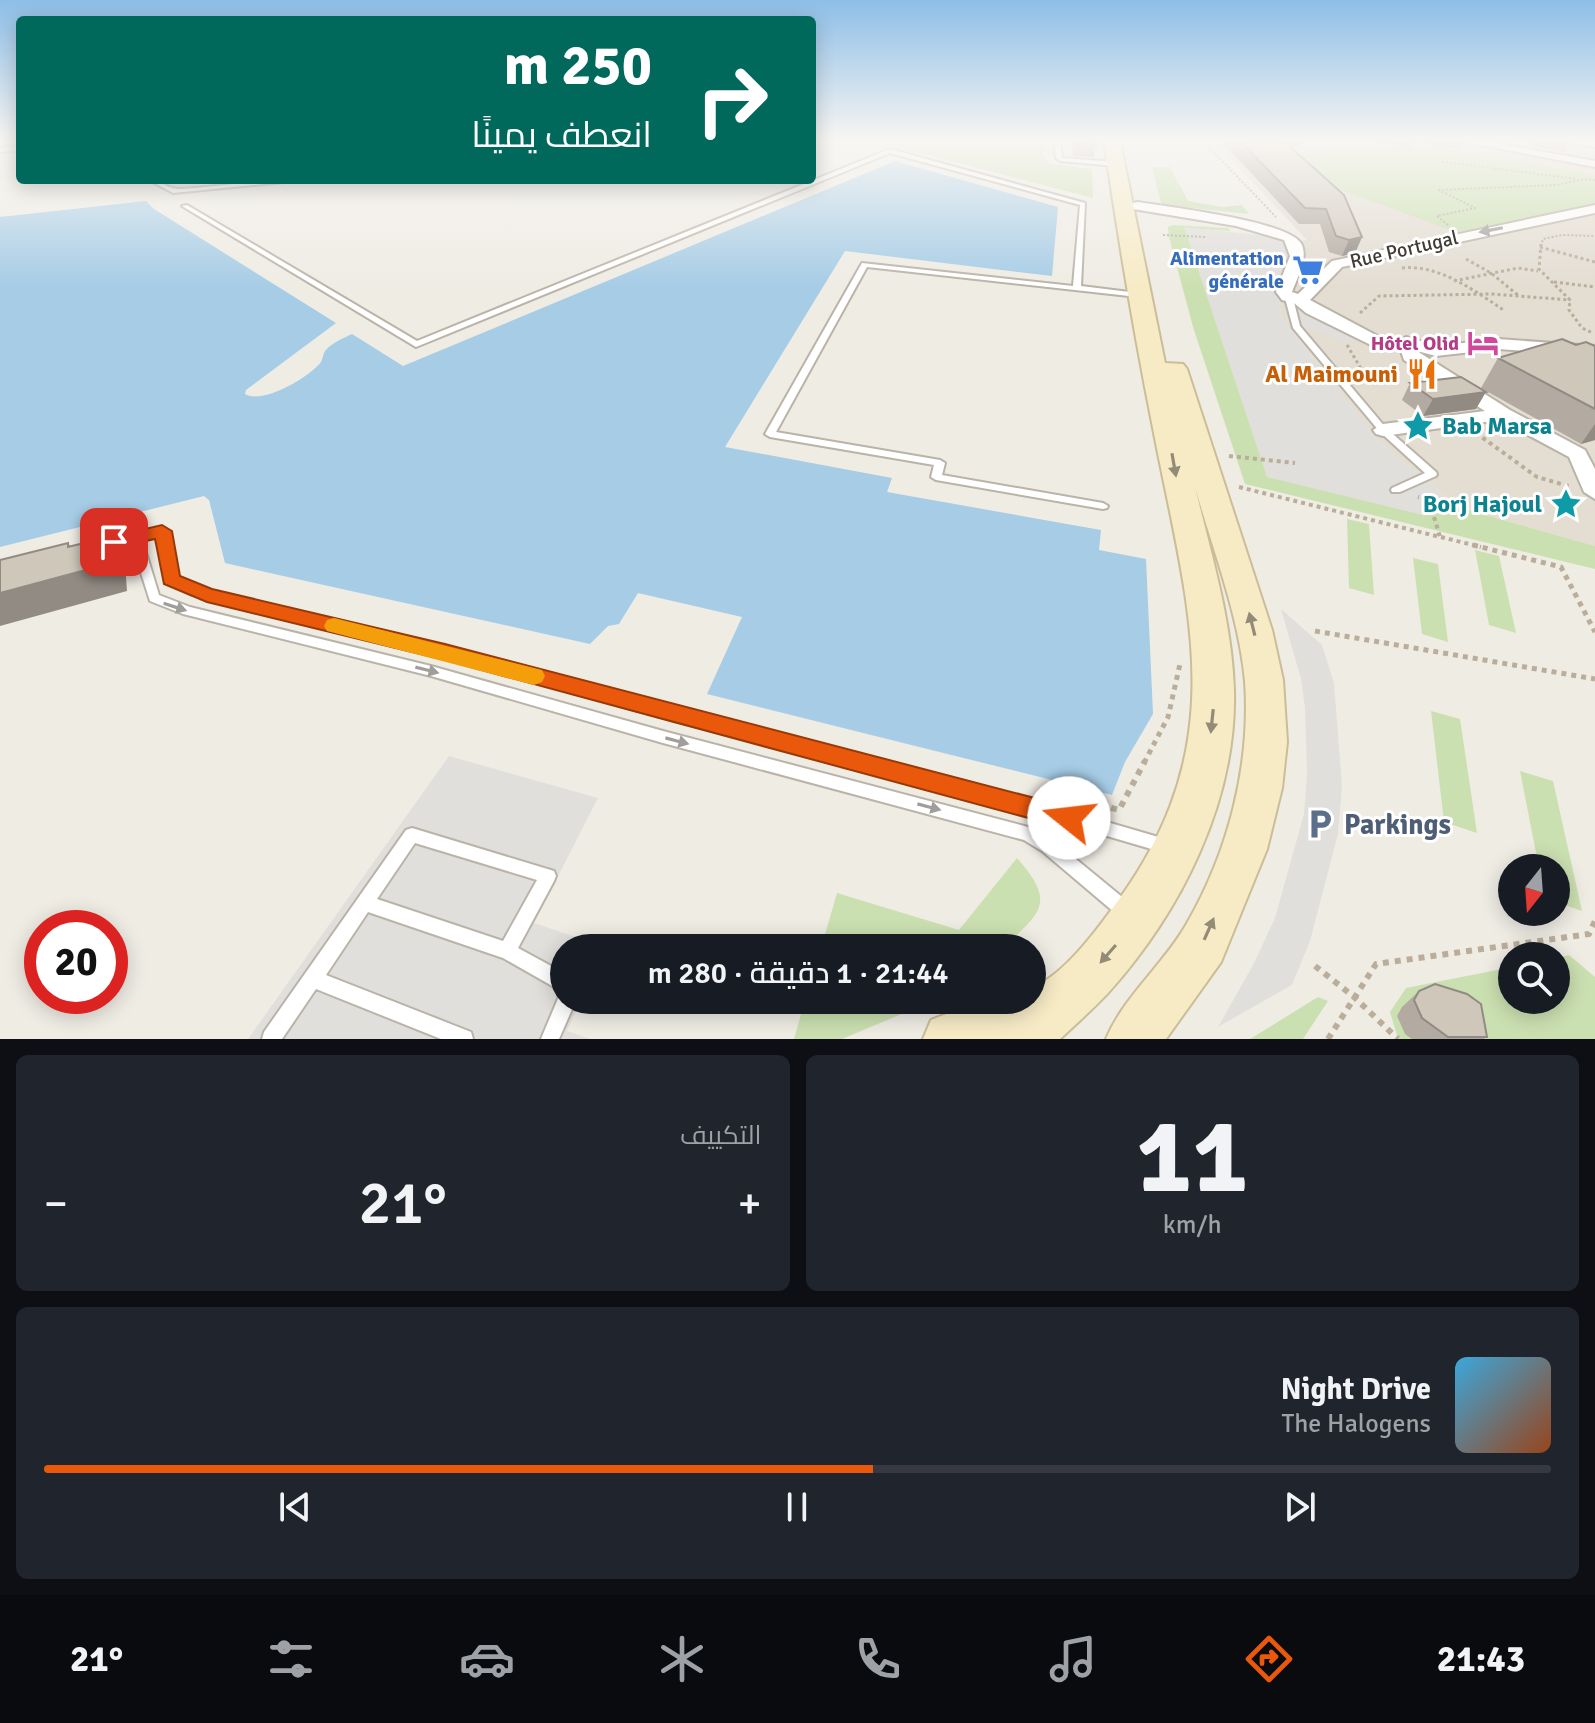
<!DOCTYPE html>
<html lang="ar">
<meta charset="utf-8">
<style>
body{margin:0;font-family:Signika,Cairo,sans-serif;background:#20242c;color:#f1f3f6;direction:rtl;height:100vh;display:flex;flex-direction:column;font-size:30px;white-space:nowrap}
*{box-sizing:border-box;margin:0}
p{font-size:26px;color:#9ea1a6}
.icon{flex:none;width:44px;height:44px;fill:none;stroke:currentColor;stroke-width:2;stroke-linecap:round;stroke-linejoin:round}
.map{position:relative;height:1039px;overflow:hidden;direction:ltr}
.panel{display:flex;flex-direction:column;gap:16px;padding:16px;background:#0d0f14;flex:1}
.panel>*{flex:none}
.top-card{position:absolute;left:16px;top:16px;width:800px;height:168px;border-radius:8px;box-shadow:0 4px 20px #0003;direction:rtl;background:#00695c;color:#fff;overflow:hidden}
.needle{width:52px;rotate:197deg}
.tools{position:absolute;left:1498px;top:854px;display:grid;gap:16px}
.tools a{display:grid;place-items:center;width:72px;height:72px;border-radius:50%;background:#171b24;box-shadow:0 4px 20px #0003;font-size:40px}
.speed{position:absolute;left:24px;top:910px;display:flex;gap:16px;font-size:40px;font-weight:700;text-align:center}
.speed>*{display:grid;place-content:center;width:104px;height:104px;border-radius:50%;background:#171b24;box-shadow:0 4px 20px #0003;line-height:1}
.speed .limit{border:12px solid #d22;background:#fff;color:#111}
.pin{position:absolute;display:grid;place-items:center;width:68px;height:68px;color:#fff;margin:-34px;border-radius:16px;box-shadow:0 4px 12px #0006}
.me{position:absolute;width:88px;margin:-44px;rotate:286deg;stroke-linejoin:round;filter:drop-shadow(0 0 6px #0008)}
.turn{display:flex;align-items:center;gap:28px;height:168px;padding:0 32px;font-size:36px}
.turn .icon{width:104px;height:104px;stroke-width:2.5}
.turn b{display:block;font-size:56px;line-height:68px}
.big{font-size:60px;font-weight:600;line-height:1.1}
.panel .widget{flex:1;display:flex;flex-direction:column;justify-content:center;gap:12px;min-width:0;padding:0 28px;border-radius:12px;background:#20242c}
.panel .dial{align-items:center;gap:0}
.dial b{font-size:104px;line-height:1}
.song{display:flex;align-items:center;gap:24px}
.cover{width:96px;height:96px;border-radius:12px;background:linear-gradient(135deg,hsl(200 70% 55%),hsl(20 70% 35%))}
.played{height:8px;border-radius:4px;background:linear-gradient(90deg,#ea580c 55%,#363941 55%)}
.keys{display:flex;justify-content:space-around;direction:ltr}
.heat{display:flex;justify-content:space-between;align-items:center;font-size:44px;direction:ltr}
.panel .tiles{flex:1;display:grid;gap:16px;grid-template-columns:1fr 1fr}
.widget:last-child{grid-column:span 2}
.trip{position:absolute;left:550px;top:934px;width:496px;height:80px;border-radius:40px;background:#171b24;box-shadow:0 4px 20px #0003;font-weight:600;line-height:80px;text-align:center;direction:rtl}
.menu{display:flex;height:128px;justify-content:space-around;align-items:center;background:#090b0e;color:#9ea1a6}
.menu .icon{width:56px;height:56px}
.menu .on{color:#ea580c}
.menu b{font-size:36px;color:#f1f3f6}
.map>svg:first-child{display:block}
.residential{fill:#e3ddd2}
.green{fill:#cbe0b1}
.parking{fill:#e1dfdc}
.water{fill:#a6cce6}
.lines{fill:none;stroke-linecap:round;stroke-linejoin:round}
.lane-casing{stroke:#bab3a8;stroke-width:4}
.street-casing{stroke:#bab3a8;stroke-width:4}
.secondary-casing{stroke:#cabd98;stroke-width:4}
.path-far4{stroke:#baae9b;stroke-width:2;stroke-dasharray:2 2;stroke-linecap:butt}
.path-far3{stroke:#baae9b;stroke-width:3;stroke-dasharray:3 3;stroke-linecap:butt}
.path-far2{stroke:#baae9b;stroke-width:4;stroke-dasharray:4 4;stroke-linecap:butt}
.path-far1{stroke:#baae9b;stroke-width:5;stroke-dasharray:5 5;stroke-linecap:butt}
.path{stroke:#baae9b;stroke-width:6;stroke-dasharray:6 6;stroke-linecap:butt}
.lane{fill:#fff;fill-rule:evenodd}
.street{fill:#fff;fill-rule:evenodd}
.secondary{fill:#f7ebc6;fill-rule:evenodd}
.wall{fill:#b3aba1}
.shaded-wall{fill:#928b83}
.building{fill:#d0c7bb;stroke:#928b83;stroke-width:2}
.oneway{fill:#a09e9a}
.oneway2{fill:#938b76}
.route{fill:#ea580c;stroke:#983908;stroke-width:2}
.slow{fill:#f59e0b}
.labels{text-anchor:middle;stroke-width:6;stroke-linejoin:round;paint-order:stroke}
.far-street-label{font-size:20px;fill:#413c34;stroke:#fff}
.far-shop-label{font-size:20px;font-weight:bold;fill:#366cbe;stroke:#fff;text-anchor:end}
.far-hotel-label{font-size:20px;font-weight:bold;fill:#b23c85;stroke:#fff;text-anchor:end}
.food-label{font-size:24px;font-weight:bold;fill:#c56008;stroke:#fff;text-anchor:end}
.culture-label{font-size:24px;font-weight:bold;fill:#0d838f;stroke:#fff;text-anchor:start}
.near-service-label{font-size:28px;font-weight:bold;fill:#4e5e75;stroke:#fff;text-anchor:start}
</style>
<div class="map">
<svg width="1595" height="1039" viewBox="0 0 1595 1039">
<rect width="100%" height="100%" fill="#efece4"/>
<path class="residential" d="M1214,141H1595V546L1460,508L1377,440L1282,318L1277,290L1288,243L1307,240Z"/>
<path class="green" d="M874,141H1042L1043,155L1049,164L1092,169L1093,198Z
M1372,145L1461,151L1595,175V205L1456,232L1303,176L1290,158Z
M1152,167H1170L1188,201L1222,207L1242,205L1249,214L1165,205L1161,203Z
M1173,225L1228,228L1231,231L1184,228L1423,515L1460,508L1595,546V569L1245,484L1193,327L1169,237L1168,227Z
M1347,519L1369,524L1374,595L1349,588Z
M1475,550L1499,556L1516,633L1489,625Z
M1413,558L1438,564L1448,642L1422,634Z
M1431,711L1460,719L1477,833L1444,822Z
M1520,771L1553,781L1582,911L1556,902V868H1539Z
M1017,858C1057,903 1041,913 1002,948H821L837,893L959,930Z
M1569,955L1595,977V1039H1398L1390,1012L1406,988L1512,967V1000H1556V958Z
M1318,997L1328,1001L1303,1039H1250Z
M805,1000H935L842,1039H794Z"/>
<path class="parking" d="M1184,227L1279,237L1288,243L1291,252L1277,290L1282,318L1377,440L1460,508L1423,515L1267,477Z
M1284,301L1356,338L1341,341L1287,319Z
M1281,609L1322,645L1334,683L1342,786L1338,834L1310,941L1292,985L1218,1027L1253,965L1275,918L1304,814L1307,773L1305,708L1301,679Z
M449,756L598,798L534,923L605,947L564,948V1000H581L567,1031L590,1039H248Z"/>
<path class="water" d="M895,161L1058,207L1052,276L845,251L725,447L892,478L887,492L1101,530L1099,550L1146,559L1153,714L1125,762L1112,795L707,694L742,617L638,593L619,624L608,626L590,644L225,563L209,500L204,496L0,547V217L146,201L154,209L336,323L246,390L245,394C262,405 310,377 321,362C323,358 323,354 325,351C331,343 344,338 352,334L403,366Z"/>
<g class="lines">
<defs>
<path id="lane" d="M1054,141H1060L1062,157L1063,158L1116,162L1119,164L1116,166L1060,161L1056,158Z
M20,146V150L0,152V148Z
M890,149L1085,203L1081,286L1138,293L1142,295L1138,297L867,267L776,432L940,460L945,463L942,475L1103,503L1108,506L1107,508L1103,509L936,480L931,477L934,465L770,437L765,434L862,263L1073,286L1080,205L890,153L416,347L182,206L187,205L417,341Z
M149,180C160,180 168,189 179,189C215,188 251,180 287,180L284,182L173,193Z
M1286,296L1293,298L1300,326L1386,428L1436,472L1437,474L1436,476L1400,492H1392L1391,490L1392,488L1425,473L1380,432L1293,328L1285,298Z
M162,527L168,531L177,578L197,588L445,647L674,709L1015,795L1165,839L1171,841L1173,846L1171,851L1165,853L1015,809L674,721L445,657L190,594L167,583L165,580L157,536L97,551L91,547L93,544Z
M139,545L145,549L159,595L190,607L431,666L663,731L1028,827L1054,841L1133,906L1135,912L1133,918L1127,920L1121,918L1042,851L1024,840L663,743L431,676L183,614L150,601L135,554L105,562L99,558L101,555Z
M412,828L554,871L556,876L554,881L518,948L564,973V1000H576L559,1039H541L560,994L554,987L503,958L368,912L326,975L471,1032L473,1039H441L316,989L282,1039H262L264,1032L406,830ZM415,843L537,880L503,941L377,899Z"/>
<path id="street" d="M1459,141H1484L1595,161V167Z
M1571,141H1595V147Z
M1138,202C1167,207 1292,221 1302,245C1308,260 1297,278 1292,292L1298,294L1332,261L1595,205V213L1342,267L1310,300L1387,341L1389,345L1381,350L1306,313L1294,303L1282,300L1276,292L1290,256L1284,240L1236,226L1133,209V203Z
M1406,337L1437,346L1498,339L1595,346V356L1498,349L1436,356L1417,351L1510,410L1585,450L1595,469V499L1584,492L1569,457L1500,420L1383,436L1376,434L1373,430L1383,424L1485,411L1404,360L1398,342Z"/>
<path id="secondary" d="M1104,141H1120L1165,363L1183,364L1187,369L1272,630L1283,680L1287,742L1282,788L1267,849L1245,903L1221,962L1166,1039H1106C1124,996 1163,965 1186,925C1228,853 1251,765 1245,681C1239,616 1213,550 1195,487C1211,554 1232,621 1234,690C1237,801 1181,912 1108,993C1093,1009 1076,1024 1060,1039H923L931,1020C967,1005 993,1000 1032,1000V987C1059,979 1093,935 1109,913C1237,746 1189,615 1153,428C1134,333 1118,237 1104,141Z"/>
</defs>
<use href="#lane" class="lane-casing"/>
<use href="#street" class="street-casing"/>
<use href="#secondary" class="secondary-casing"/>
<path class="path-far4" d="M1203,141L1276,217
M1442,162L1577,179
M1448,225L1437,216L1475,208L1439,190L1557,185L1584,179L1595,180
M1163,235L1205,237
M1541,246L1543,239L1562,235L1595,236"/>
<path class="path-far3" d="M1541,244L1539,269L1570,300L1569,310L1582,328L1593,333
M1540,247L1595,262
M1466,259L1491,273L1519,296
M1402,268C1439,264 1475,291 1505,311
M1454,281L1518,268L1538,271
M1554,282L1595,287
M1360,313L1379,296L1492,294L1570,300
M1347,345L1366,377"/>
<path class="path-far2" d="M1476,433L1537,477L1572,487
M1229,456L1295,463
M1239,487L1440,537L1429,500L1418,497
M1441,537L1481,547"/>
<path class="path-far1" d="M1473,545L1561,567L1595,632
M1315,631L1595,679
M1144,763L1168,717L1180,664"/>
<path class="path" d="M1053,793L1119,810L1145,761
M1315,966L1353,996L1398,1039
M1328,1039L1376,964L1589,934L1595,921"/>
<use href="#lane" class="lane"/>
<use href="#street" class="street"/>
<use href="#secondary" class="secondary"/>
</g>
<path class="wall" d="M1072,141H1096L1094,157L1073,156Z
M1221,141H1305L1292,148L1362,237L1355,253L1342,256L1329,252L1320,224H1299Z
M1361,141H1465L1460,149L1413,142L1411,147Z
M1532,141H1571L1565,152L1531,146Z
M1576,345L1595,346V440L1581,444L1481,388L1498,358Z
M1410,383L1476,409L1423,416L1402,400Z
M1419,991L1487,1037L1484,1039H1412L1405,1034L1397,1016L1402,1007Z"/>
<path class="shaded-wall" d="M1284,141H1305L1280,155Z
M1362,237L1355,253L1342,256L1349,240Z
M1486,392L1476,409L1423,416L1433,399Z
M1595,424V440L1581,444Z
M108,537L125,564L127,591L0,626V593L68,543L87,569Z"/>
<path class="building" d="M1075,141H1096V145L1076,144Z
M1240,141H1284L1344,195L1362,237L1349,240L1336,236L1326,209L1305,208Z
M1562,339L1576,345L1586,342L1595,346V409L1498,358Z
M1461,377L1486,392L1433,399L1410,383Z
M108,537V564L0,593V560L68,543V547Z
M1435,984L1467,994L1481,1004L1487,1037H1448L1422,1018L1414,1000L1419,991Z"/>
<defs><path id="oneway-solid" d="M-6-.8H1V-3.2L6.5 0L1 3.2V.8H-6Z" transform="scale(2)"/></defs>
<g class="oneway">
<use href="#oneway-solid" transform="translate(1491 230) rotate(169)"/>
<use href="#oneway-solid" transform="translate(175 607) rotate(18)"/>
<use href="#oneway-solid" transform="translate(427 670) rotate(14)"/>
<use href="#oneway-solid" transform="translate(677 741) rotate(15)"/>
<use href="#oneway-solid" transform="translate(929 807) rotate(15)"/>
</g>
<g class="oneway2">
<use href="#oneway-solid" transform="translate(1174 465) rotate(80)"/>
<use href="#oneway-solid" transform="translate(1252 624) rotate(-104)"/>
<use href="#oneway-solid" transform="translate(1212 721) rotate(96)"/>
<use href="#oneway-solid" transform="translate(1209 929) rotate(-66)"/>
<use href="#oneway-solid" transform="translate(1108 954) rotate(131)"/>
</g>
<linearGradient id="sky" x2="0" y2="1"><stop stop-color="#8dbee7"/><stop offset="0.49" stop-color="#f8f6f3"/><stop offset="1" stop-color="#f8f6f3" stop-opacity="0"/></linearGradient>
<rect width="1595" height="287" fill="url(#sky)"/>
<path class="route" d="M162,525L172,531L180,576L212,589L445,644L1069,807L1078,810L1082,818L1078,826L1069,829L445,660L207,602L164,584L155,539L114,548L104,542L107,538Z"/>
<path class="slow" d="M334,618L542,670L545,676L542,682L534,685L327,631L324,626L327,620Z"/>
<defs>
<symbol id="supermarket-bare" viewBox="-9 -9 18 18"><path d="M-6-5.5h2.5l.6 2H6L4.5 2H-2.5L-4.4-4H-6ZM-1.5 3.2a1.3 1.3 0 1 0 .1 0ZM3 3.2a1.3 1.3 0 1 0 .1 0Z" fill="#3f7fe0" stroke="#fff" stroke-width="2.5" paint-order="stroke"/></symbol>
<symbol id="hotel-bare" viewBox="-9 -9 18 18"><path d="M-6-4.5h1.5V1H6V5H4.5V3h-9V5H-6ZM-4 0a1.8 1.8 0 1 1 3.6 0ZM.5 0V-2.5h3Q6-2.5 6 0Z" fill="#d1479c" stroke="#fff" stroke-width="2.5" paint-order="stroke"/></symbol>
<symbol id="restaurant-bare" viewBox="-9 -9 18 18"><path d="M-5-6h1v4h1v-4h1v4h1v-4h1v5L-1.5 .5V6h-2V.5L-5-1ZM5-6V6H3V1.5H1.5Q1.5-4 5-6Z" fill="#e8710a" stroke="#fff" stroke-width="2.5" paint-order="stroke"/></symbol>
<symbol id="sight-bare" viewBox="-9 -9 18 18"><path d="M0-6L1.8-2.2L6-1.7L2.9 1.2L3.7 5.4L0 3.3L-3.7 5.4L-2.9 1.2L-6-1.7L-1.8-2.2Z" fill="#0f9aa8" stroke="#fff" stroke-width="2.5" paint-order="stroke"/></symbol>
<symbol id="parking-bare" viewBox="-9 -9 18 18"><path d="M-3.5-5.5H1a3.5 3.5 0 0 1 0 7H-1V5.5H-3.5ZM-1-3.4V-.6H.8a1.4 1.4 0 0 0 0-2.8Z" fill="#5c6f8a" stroke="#fff" stroke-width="2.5" paint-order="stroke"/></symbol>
</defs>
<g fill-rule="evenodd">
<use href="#supermarket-bare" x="1286" y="248" width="44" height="44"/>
<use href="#hotel-bare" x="1461" y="321" width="44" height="44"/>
<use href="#restaurant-bare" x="1400" y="352" width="44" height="44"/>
<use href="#sight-bare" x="1396" y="404" width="44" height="44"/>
<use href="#sight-bare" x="1544" y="482" width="44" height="44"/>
<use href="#parking-bare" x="1298" y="802" width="44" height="44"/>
</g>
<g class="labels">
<g class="far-street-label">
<text transform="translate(1404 249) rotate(-13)" y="7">Rue Portugal</text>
</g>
<g class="far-shop-label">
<text x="1284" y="265">Alimentation<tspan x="1284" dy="23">générale</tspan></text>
</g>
<g class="far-hotel-label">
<text x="1459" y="350">Hôtel Olid</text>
</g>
<g class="food-label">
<text x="1398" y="382">Al Maimouni</text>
</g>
<g class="culture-label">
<text x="1442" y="434">Bab Marsa</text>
<text x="1542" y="512" text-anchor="end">Borj Hajoul</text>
</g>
<g class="near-service-label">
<text x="1344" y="834">Parkings</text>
</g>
</g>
</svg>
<div class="tools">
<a><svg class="needle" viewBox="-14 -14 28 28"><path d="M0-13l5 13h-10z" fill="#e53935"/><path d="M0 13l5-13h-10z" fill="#9ea1a6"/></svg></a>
<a><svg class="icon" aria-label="search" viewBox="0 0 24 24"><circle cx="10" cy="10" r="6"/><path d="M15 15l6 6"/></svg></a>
</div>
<div class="speed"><div class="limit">20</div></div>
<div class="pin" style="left:114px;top:542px;background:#d93025"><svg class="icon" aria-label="arrive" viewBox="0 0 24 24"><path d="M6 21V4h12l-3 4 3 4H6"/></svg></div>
<svg class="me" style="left:1069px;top:818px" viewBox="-20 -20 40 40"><circle r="19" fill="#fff"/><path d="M0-13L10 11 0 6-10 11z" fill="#ea580c"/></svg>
<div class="trip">21:44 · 1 دقيقة · 280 m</div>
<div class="top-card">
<div class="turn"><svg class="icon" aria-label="right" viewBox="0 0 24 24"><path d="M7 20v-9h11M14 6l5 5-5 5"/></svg><div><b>250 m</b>انعطف يمينًا</div></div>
</div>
</div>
<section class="panel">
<div class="tiles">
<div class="widget dial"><b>11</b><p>km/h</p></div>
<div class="widget"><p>التكييف</p>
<div class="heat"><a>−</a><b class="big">21°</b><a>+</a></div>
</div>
<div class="widget">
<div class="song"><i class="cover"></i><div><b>Night Drive</b><p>The Halogens</p></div></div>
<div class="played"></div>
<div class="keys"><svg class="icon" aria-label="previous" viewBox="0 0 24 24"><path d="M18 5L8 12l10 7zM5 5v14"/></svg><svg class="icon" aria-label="pause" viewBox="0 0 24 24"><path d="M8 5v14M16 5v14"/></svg><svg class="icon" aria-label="next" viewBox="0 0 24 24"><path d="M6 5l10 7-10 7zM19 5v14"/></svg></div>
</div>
</div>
</section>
<nav class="menu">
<b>21:43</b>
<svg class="icon on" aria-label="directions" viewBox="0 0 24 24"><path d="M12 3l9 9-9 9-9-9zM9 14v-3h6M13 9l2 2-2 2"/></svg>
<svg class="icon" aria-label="music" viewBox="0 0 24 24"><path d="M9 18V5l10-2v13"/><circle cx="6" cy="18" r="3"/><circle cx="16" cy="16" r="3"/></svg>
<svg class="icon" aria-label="phone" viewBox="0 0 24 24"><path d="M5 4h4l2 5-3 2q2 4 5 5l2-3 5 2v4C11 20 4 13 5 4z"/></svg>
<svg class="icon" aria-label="climate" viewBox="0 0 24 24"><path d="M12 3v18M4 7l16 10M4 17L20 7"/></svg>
<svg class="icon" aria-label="car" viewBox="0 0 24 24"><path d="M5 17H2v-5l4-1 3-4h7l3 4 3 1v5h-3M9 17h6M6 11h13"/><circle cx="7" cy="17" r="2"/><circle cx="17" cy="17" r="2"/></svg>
<svg class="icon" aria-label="filters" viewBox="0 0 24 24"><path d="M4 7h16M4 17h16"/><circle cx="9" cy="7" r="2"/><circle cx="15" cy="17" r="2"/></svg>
<b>21°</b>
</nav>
